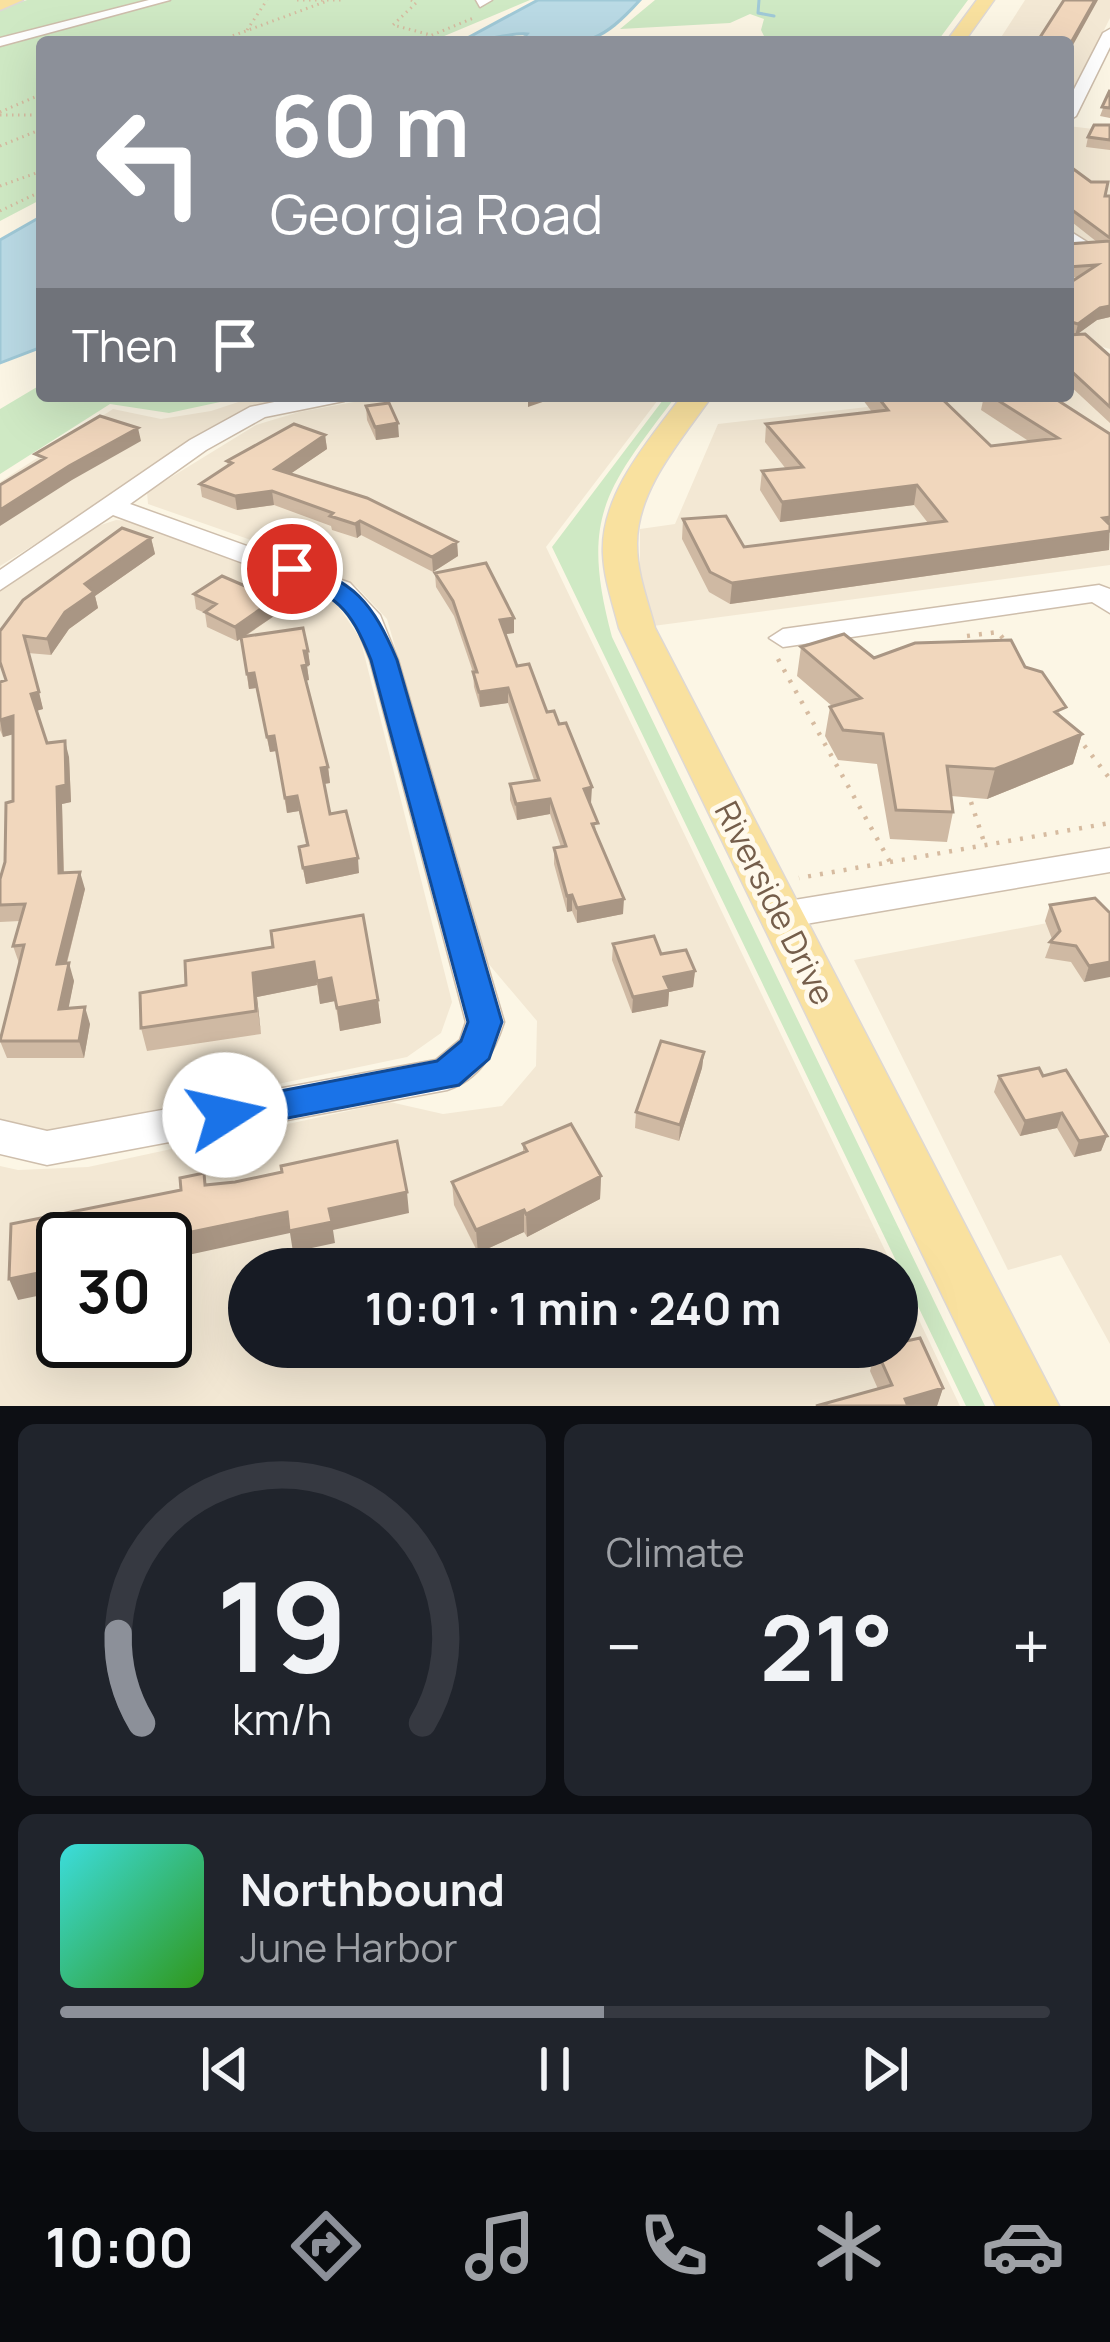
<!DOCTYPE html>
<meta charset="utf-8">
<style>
body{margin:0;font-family:Manrope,sans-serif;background:#20242c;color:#f1f3f6;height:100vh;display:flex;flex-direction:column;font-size:45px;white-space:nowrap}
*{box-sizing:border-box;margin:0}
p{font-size:39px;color:#9ea1a6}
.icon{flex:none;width:66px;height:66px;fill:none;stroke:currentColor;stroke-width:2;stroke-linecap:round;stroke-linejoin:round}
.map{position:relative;height:1406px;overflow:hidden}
.panel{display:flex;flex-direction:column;gap:18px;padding:18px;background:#0d0f14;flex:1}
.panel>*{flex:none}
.hud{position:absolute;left:36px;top:36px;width:1038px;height:366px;border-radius:12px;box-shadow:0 12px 48px #0002;background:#8c9099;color:#fff;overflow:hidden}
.speed{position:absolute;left:36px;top:1212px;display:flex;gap:24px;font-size:60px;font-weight:700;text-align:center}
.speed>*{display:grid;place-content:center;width:156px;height:156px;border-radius:50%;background:#171b24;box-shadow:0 12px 48px #0002;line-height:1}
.speed .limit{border:6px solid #111;border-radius:18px;background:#fff;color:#111}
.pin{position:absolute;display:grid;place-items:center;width:102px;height:102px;color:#fff;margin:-51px;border:6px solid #fff;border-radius:50%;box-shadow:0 3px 12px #0007}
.me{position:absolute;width:132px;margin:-66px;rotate:80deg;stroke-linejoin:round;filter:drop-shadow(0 0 9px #0008)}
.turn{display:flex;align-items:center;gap:42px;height:252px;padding:0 36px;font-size:54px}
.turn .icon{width:156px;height:156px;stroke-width:2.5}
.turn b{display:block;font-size:84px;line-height:102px}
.then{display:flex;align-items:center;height:114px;padding:0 36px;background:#0003;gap:24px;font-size:45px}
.big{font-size:90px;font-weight:700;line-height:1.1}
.panel .card{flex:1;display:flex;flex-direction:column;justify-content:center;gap:18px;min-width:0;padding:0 42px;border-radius:18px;background:#20242c}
.panel .dial{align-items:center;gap:0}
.dial svg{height:312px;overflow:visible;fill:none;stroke:#363941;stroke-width:7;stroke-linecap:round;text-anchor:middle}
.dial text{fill:#f1f3f6;stroke:none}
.song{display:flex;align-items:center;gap:36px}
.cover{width:144px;height:144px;border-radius:18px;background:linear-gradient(135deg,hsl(180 70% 55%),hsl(110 70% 35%))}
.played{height:12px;border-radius:6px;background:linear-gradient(90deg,#8c9099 55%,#363941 55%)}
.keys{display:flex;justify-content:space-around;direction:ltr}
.heat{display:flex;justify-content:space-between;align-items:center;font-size:66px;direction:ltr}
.panel .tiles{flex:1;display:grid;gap:18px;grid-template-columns:1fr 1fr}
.card:last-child{grid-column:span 2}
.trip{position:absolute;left:228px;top:1248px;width:690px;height:120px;border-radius:60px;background:#171b24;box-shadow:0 12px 48px #0002;font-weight:700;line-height:120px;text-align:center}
.menu{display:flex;height:192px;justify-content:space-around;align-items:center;background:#090b0e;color:#9ea1a6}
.menu .icon{width:84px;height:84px}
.menu .current{color:#8c9099}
.menu b{font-size:54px;color:#f1f3f6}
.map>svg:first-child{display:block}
.residential{fill:#f3e8d4;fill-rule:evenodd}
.green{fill:#cfe9c4}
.water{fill:#badae5;stroke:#a0c9d7;stroke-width:3}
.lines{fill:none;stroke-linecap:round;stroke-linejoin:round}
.stream{stroke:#a0c9d7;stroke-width:3}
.minor-casing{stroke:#cebeac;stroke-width:3}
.major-casing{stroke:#ded8d4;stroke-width:3}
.path-far1{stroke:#d6bba0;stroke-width:3;stroke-dasharray:1.5 4.5;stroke-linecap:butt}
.path{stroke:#d6bba0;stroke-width:4.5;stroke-dasharray:3 9;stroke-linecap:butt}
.minor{fill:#fff;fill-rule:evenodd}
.major{fill:#f9e19f;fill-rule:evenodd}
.wall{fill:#cfb9a3}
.shaded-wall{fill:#a99684}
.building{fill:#f1d7bd;stroke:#a99684;stroke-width:3}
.route{fill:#1a73e8;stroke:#114b97;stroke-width:3}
.labels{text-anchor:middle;stroke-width:10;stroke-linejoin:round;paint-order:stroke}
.street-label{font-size:33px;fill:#755e4b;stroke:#fff9eb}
</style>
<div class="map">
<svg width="1110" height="1406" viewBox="0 0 1110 1406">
<rect width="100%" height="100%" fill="#fcf6e5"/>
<path class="residential" d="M1025,0H1110V18L1068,103V42H998Z
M1068,126L1110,131V349L1068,338Z
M1068,343L1110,354V565L653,626L640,586V529L675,524L718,424L964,396H1068Z
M257,396H307L243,414L0,566V482L113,409L161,419L211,411Z
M387,396H661L546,547L894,1269H249V1347H897V1274L960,1406H0V1166L18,1170L88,1167L390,1102L443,1114L502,1106L536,1066L537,1021L487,962L387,619L357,587L308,560L148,504L147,492L256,425L299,412ZM63,1239H165V1341H63Z
M116,520L131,521L299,580L338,606L360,638L452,1002L441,1033L407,1057L44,1133L0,1123V589L95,527Z
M1110,911V1344L1061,1255L1008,1270L854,960Z"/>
<path class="green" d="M27,0H530L430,42H42V199L0,221V9Z
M655,0H968L937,42H767L761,30L764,19L750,14L730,23L620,29Z
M42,384V396H248L169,413L110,404L0,474V409Z
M666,396H676C605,490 580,517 612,637L985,1406H966L552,547Z"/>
<path class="water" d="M538,0H640C595,50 584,42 520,42L527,34C511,32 483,42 460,42Z
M42,216V347L0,363V240Z"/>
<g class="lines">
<path class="stream" d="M759,0L758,13L774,16"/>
<defs>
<path id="minor" d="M149,0H170L0,46V38Z
M476,0H492L480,7Z
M1110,29V47L1076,116L1068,121V101L1103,33Z
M1068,230L1087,242V250L1068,253Z
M303,396H347L344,401L265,417L206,450L130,504L350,583L380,615L398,660L504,1022C494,1053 480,1079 447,1090L47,1165L0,1154V1120L47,1131L436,1060L460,1040L466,1022L370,660L353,618L330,595L113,515L0,590V570L190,440L250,407Z
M1099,585L1110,589V613L1092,602L783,647L769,638L783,629Z
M1110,848V872L782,928L770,924L764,915L770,906L782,902Z"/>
<path id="major" d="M0,0H23L0,10Z
M977,0H994L964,42H946Z
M682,396H712C682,439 636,490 637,545C637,574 648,601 655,628L1059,1406H996L619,628C613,604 604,579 603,554C600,495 649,440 682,396Z"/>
</defs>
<use href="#minor" class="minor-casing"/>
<use href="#major" class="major-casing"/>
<path class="path-far1" d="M297,0H342
M411,0L416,3L393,25L431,35
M247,30L267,0
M216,42L327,1
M415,42L476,17
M0,112L42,94
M0,115H37
M0,146L42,129
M0,186L42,171
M0,211L42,191"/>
<path class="path" d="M967,636L998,632L1005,641
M778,659L890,862L799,878
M1077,736L1110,779
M971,802L985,845
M890,862L1110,823"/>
<use href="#minor" class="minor"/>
<use href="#major" class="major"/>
</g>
<path class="wall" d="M1110,90V118L1100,116Z
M1110,125V150L1086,147L1088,137Z
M1068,165L1105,196H1110V317L1097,320L1077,334L1110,356V423L1068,384V335H1072L1068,333V284L1078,277L1068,278V244L1097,242L1068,219Z
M860,396H939L991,446L1030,442L981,410L984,396H1051L1110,434L1109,550L730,604L709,592L682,539L683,519L744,547L928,523L914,505L780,522L760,490L762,471L786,469L765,442L766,424L872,412Z
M366,406L399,437L376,440L367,420Z
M325,435L327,449L290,474L457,542L458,556L433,572L361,535L357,538L332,530L331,526L274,505L237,510L202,497L200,484L228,466L227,461Z
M151,538L155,554L95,596L98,608L69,629L51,655L28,653L43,709L36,711L47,743L69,757L71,802L62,804L64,872L85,889L67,963L74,981L68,1008L90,1024L84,1058H7L0,1041L19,963L13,946L20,921L0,922V879L5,862L13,801V734L3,737L0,730V682L5,680L0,631Z
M435,573L514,633L505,634L517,666L547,712L591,803L597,836L623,914L577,923L572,911L567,912L554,864V848L561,847L550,814L517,820L510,800V784L534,780L508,703L480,707L474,687L473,672L454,616L436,587Z
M194,594L275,599L277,614L244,637L308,651L310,665L307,666L309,680L305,681L328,767L330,783L324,784L330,814L359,873L306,884L299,847L306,845L299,811L287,813L276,751L270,752L256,688L249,689L241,639L237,641L207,627L205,613L196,609Z
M801,647L874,658L1025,667L1063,718L1082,734L1073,764L987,799L951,796L953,812L947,842L890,839L877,764L838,760L825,736L830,707L832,706L797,676Z
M1050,905L1109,913L1084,982L1071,962L1045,958L1052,939L1045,921Z
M613,944L661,954L695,971L693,987L669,992L668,1006L632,1013L612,960Z
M273,947L378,1000L381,1023L340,1031L335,1001L320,1004L317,985L257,997L261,1034L147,1051L141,1028L186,985Z
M704,1052L702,1068L679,1141L635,1128L636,1112Z
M999,1076H1043L1107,1136L1101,1151L1074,1157L1057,1128L1020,1136L994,1092Z
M523,1144L601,1176L600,1199L527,1237L524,1232L478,1253L454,1205L452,1182L523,1152Z
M876,1349L943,1388L937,1406H816L878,1389L870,1371Z"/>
<path class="shaded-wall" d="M1095,0H1098L1068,54V48Z
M1110,306V317L1097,320L1075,336L1078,324L1100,308Z
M528,396H560L528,407Z
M398,423L399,437L376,440L375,427Z
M138,428L141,441L72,480L0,526V510L69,466Z
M325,435L327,449L277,483L275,469Z
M917,485L914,505L780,522L782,502Z
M272,491L274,505L237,510L235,496Z
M1110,517L1109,550L730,604L732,583Z
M360,521L361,535L357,538L355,524Z
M151,538L155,554L95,596L98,608L69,629L51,655L47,639L85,584Z
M457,542L458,556L433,572L432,557Z
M275,599L277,614L237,641L235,627Z
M514,618V633L500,635V620Z
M304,651H308L310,665L307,666L309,680L304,681L302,666Z
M254,673L256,688L249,689L247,674Z
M508,688V703L480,707L479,692Z
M39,692L43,709L36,711L31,694Z
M13,716L18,733L3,737L0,720Z
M1082,734L1073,764L987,799L995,769Z
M274,736L276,751L270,752L267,737Z
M65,741L69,757L71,802L62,804L64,890L59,873L57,787Z
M328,767L330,783L323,784L321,768Z
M592,787L591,803L584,804V789Z
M297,796L299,811L287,813L285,798Z
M550,799V814L517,820L516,804Z
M358,858L359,873L306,884L303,868Z
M80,872L85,889L62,981L57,964Z
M572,895V911L567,912V896Z
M624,899L623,914L577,923V908Z
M314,962L317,985L257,997L261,1034L253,973Z
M1110,962V977L1084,982L1089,966Z
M69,963L74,981L65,1026L59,1009Z
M695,971L693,987L669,992L668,1006L632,1013L633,997L664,977Z
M331,978L335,1001L320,1004L317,981Z
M378,1000L381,1023L340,1031L337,1008Z
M85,1007L90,1024L84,1058L79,1041Z
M704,1052L702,1068L679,1141L680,1125Z
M1062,1113L1057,1128L1020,1136L1025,1121Z
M1107,1136L1101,1151L1074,1157L1079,1141Z
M601,1176L600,1199L527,1237L526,1214Z
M407,1192L409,1213L333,1230L335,1243L293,1252L290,1233L165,1260V1239H158L287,1212L329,1209Z
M524,1210V1232L478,1253L476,1230Z
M53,1270L61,1291L18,1300L9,1279Z
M63,1323V1341H85L60,1346L52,1326Z
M943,1388L937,1406H902L905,1399Z"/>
<path class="building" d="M1064,0H1095L1068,48V42H1037Z
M1110,90V108L1102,107Z
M1094,125H1110V140L1088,137Z
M1068,165L1091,182H1108L1105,196H1110V238L1068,207Z
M1110,241V306L1100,308L1078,324L1068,321V284L1097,265L1068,267V244Z
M1085,334L1110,356V407L1068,368V335Z
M877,396H939L991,446L1058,438L991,396H1051L1110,434V517L1103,518L1110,525V531L732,583L710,572L683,519L726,516L744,547L946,521L917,485L782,502L762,471L803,467L766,424L888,410Z
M389,403L398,423L375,427L366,406Z
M100,416L138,428L69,466L0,510V485L45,458L35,454Z
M294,424L325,435L275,469L367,498L457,542L432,557L360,521L355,524L330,516L333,513L272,491L235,496L200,484L232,463L227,461Z
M122,528L151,538L85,584L94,592L65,612L47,639L24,636L39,692L31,694L47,743L65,741L66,785L57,787L59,873L80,872L57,964L69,963L59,1009L85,1007L79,1041H0L24,945L13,946L25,904L0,905V879L5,862L6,803L13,801V716L0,720V682L6,680L0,662V631L23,600Z
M486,563L514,618L500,620L517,666L529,664L547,712L554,711L559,724L566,723L592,787L584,789L598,823L592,824L624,899L577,908L572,895L567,896L554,848L566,846L550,799L516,804L510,784L539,780L508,688L479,692L473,672H477L453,601L435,573Z
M222,576L275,599L235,627L205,612L216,604L194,594Z
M303,628L308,651H304L307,665L302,666L328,767L321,768L330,814L346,811L358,858L303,868L299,847L308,845L297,796L285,798L274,736L267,737L254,673L247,674L241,637Z
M844,634L874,658L915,643L1011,640L1025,667L1042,672L1066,707L1055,712L1082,734L995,769L947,766L953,812L896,810L883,734L843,730L830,707L861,698L801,647Z
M1095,898L1110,913V962L1089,966L1076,946L1050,942L1060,931L1050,905Z
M363,915L378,1000L337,1008L331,978L317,981L314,962L253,973L256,1011L141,1028L140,993L186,985L185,961L273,947L271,931Z
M654,936L661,954L686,950L695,971L664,977L670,990L633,997L613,944Z
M661,1041L704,1052L680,1125L636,1112Z
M1039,1068L1043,1076L1066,1070L1107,1136L1079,1141L1062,1113L1025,1121L999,1076Z
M571,1124L601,1176L526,1214L524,1210L476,1230L452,1182L527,1151L523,1144Z
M397,1141L407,1192L329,1209L332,1222L289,1231L287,1212L158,1239H63V1323L52,1326L53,1270L9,1279L11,1224L181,1190L180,1178L204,1173L205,1185L235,1182L282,1172L281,1166Z
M920,1338L943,1388L905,1399L908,1406H816L892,1385L876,1349L897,1347V1343Z"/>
<path class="route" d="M292,562C354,579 373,603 397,660L502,1022L489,1059L459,1085L225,1130L212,1126L207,1115L212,1104L437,1061L461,1041L468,1022L371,660C349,605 337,597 284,575L280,569Z"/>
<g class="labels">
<g class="street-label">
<text transform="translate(775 903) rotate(63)" y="12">Riverside Drive</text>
</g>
</g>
</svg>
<div class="speed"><div class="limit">30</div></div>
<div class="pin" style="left:292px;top:569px;background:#d93025"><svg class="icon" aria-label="arrive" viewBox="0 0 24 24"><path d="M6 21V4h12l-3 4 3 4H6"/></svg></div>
<svg class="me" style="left:225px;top:1115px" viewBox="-20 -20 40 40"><circle r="19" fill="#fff"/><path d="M0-13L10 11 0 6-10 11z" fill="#1a73e8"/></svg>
<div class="trip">10:01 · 1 min · 240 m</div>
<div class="hud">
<div class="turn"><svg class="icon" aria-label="left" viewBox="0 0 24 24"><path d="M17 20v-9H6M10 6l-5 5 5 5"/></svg><div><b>60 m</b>Georgia Road</div></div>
<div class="then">Then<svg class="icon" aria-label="arrive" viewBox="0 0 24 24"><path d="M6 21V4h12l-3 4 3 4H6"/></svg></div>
</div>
</div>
<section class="panel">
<div class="tiles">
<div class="card dial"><svg viewBox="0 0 100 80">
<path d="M14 69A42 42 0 1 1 86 69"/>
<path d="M14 69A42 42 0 0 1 8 46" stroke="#8c9099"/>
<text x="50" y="56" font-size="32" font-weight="700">19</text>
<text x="50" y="72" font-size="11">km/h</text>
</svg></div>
<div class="card"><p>Climate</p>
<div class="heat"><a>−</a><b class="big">21°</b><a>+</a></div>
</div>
<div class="card">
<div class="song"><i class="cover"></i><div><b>Northbound</b><p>June Harbor</p></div></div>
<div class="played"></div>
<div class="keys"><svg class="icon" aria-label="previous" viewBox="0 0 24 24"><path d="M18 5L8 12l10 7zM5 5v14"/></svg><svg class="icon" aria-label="pause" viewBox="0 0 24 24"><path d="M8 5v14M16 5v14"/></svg><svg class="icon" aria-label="next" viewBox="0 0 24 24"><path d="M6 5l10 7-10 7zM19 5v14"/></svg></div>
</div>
</div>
</section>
<nav class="menu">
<b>10:00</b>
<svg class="icon current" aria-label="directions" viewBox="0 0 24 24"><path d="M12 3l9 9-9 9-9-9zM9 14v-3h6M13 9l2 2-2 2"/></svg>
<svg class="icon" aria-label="music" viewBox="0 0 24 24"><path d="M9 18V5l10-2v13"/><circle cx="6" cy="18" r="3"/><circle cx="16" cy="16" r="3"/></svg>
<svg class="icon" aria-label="phone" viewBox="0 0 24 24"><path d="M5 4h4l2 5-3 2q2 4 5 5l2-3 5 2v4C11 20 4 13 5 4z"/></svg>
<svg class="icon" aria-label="climate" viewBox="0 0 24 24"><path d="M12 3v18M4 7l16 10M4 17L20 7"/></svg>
<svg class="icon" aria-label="car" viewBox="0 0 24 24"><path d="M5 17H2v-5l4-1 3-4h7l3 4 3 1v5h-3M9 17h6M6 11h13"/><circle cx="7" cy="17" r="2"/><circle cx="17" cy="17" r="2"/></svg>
</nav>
